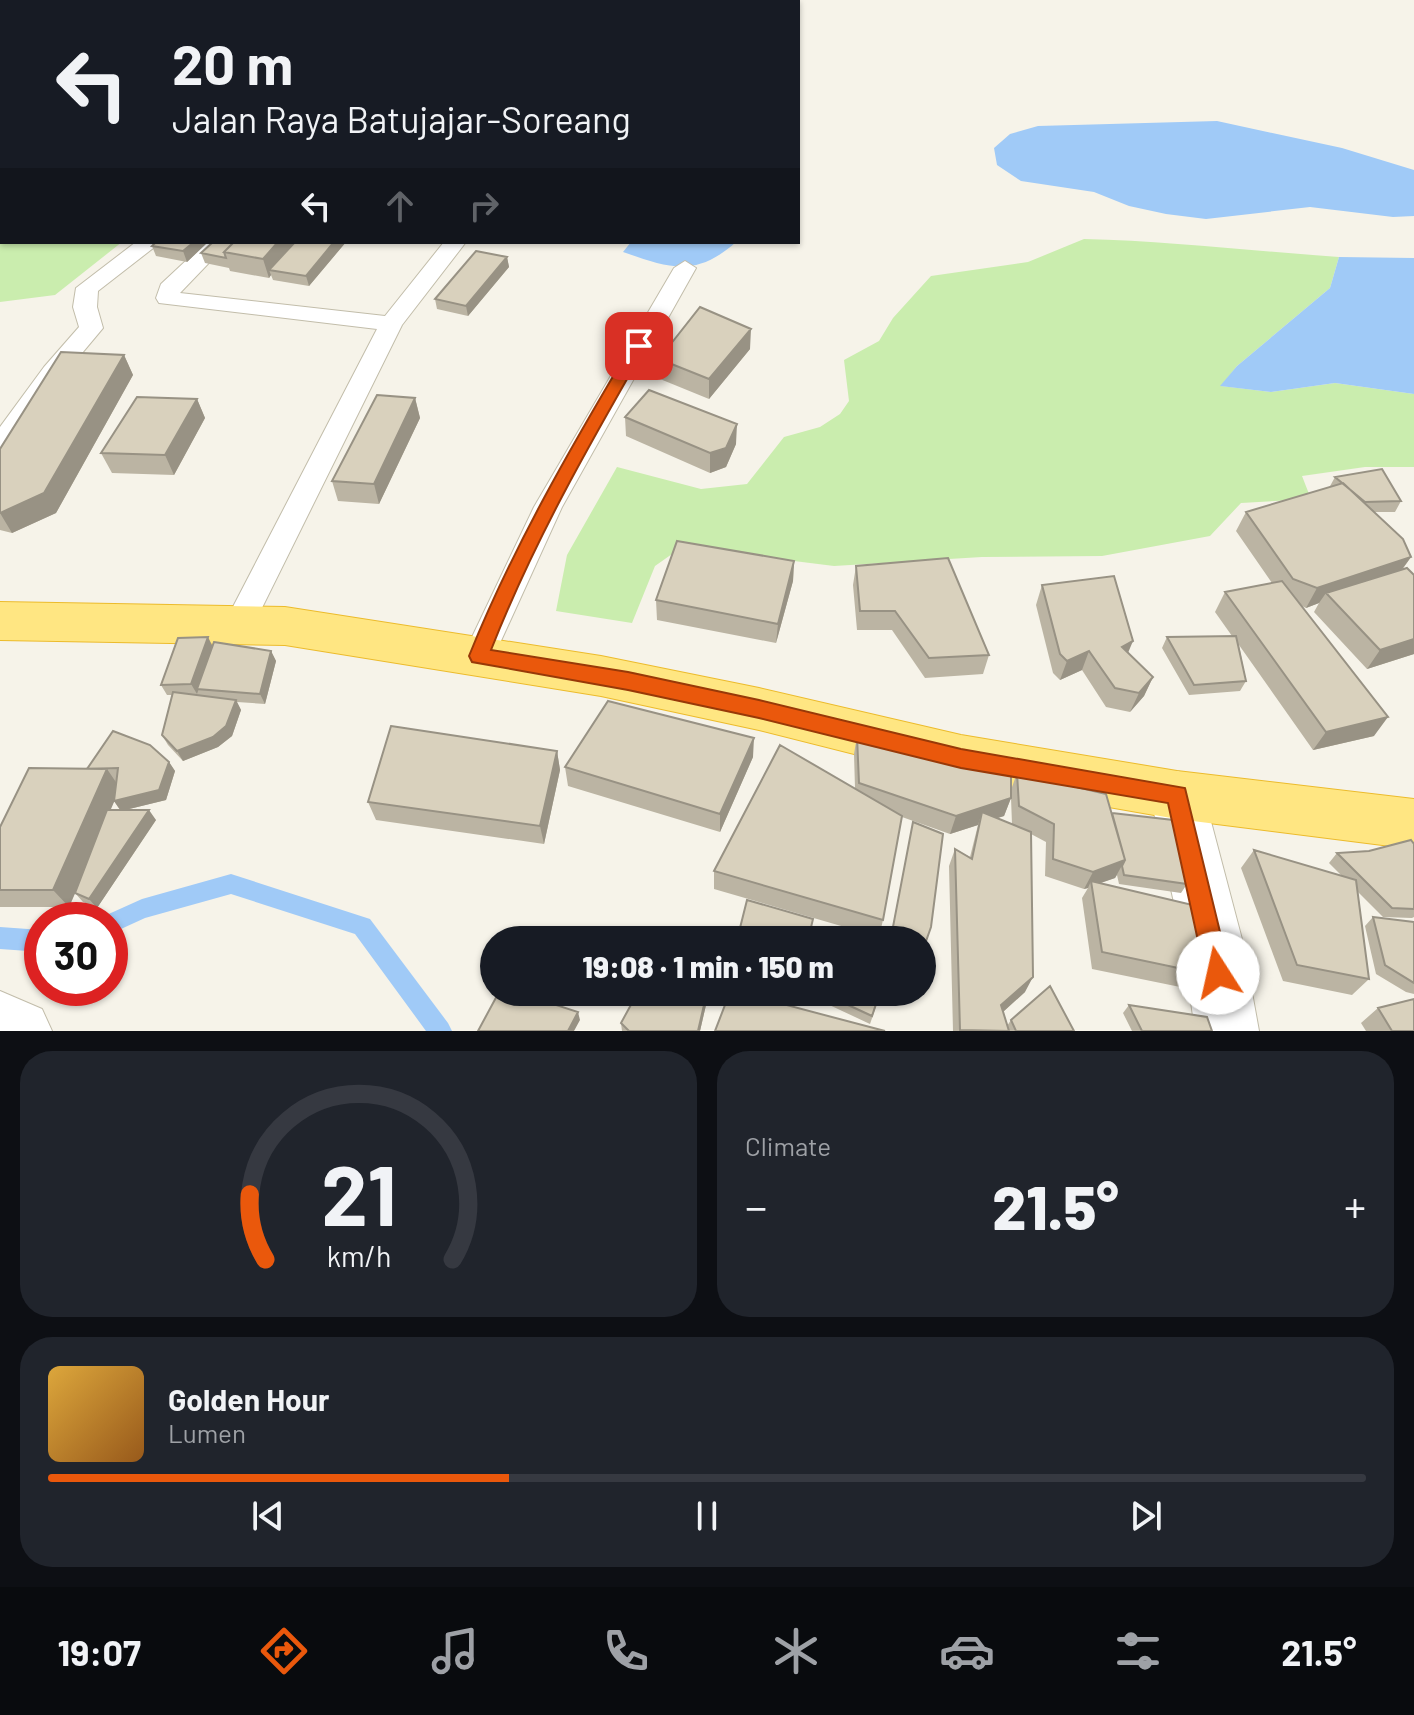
<!DOCTYPE html>
<meta charset="utf-8">
<style>
body{margin:0;font-family:Barlow,sans-serif;background:#20242c;color:#f1f3f6;height:100vh;display:flex;flex-direction:column;font-size:30px;white-space:nowrap}
*{box-sizing:border-box;margin:0}
p{font-size:26px;color:#9ea1a6}
.icon{flex:none;width:44px;height:44px;fill:none;stroke:currentColor;stroke-width:2;stroke-linecap:round;stroke-linejoin:round}
.map{position:relative;height:1031px;overflow:hidden}
.details{display:flex;flex-direction:column;gap:20px;padding:20px;background:#0d0f14;flex:1}
.details>*{flex:none}
.banner{position:absolute;left:0px;top:0px;width:800px;height:244px;box-shadow:0 2px 6px #0004;background:#171b24;color:#f1f3f6;overflow:hidden}
.speed{position:absolute;left:24px;top:902px;display:flex;gap:16px;font-size:40px;font-weight:700;text-align:center}
.speed>*{display:grid;place-content:center;width:104px;height:104px;border-radius:50%;background:#171b24;box-shadow:0 2px 6px #0004;line-height:1}
.speed .limit{border:12px solid #d22;background:#fff;color:#111}
.pin{position:absolute;display:grid;place-items:center;width:68px;height:68px;color:#fff;margin:-34px;border-radius:16px;box-shadow:0 4px 12px #0006}
.me{position:absolute;width:88px;margin:-44px;rotate:350deg;stroke-linejoin:round;filter:drop-shadow(0 0 6px #0008)}
.turn{display:flex;align-items:center;gap:28px;height:168px;padding:0 40px;font-size:36px}
.turn .icon{width:104px;height:104px;stroke-width:2.5}
.turn b{display:block;font-size:56px;line-height:68px}
.lanes{display:flex;align-items:center;height:76px;padding:0 40px;background:#0003;justify-content:center;gap:40px;direction:ltr}
.lanes .off{opacity:.35}
.big{font-size:60px;font-weight:800;line-height:1.1}
.details .widget{flex:1;display:flex;flex-direction:column;justify-content:center;gap:12px;min-width:0;padding:0 28px;border-radius:32px;background:#20242c}
.details .dial{align-items:center;gap:0}
.dial svg{height:208px;overflow:visible;fill:none;stroke:#363941;stroke-width:7;stroke-linecap:round;text-anchor:middle}
.dial text{fill:#f1f3f6;stroke:none}
.song{display:flex;align-items:center;gap:24px}
.cover{width:96px;height:96px;border-radius:12px;background:linear-gradient(135deg,hsl(40 70% 55%),hsl(30 70% 35%))}
.played{height:8px;border-radius:4px;background:linear-gradient(90deg,#ea580c 35%,#363941 35%)}
.keys{display:flex;justify-content:space-around;direction:ltr}
.heat{display:flex;justify-content:space-between;align-items:center;font-size:44px;direction:ltr}
.details .tiles{flex:1;display:grid;gap:20px;grid-template-columns:1fr 1fr}
.widget:last-child{grid-column:span 2}
.trip{position:absolute;left:480px;top:926px;width:456px;height:80px;border-radius:40px;background:#171b24;box-shadow:0 2px 6px #0004;font-weight:800;line-height:80px;text-align:center}
.menu{display:flex;height:128px;justify-content:space-around;align-items:center;background:#090b0e;color:#9ea1a6}
.menu .icon{width:56px;height:56px}
.menu .on{color:#ea580c}
.menu b{font-size:36px;color:#f1f3f6}
.map>svg:first-child{display:block}
.green{fill:#caedae}
.water{fill:#a0caf7}
.lines{fill:none;stroke-linecap:round;stroke-linejoin:round}
.stream{fill:#a0caf7;fill-rule:evenodd}
.service-casing{stroke:#c2bdaa;stroke-width:2}
.minor-casing{stroke:#c2bdaa;stroke-width:2}
.trunk-casing{stroke:#ecbb2c;stroke-width:2}
.service{fill:#fff;fill-rule:evenodd}
.minor{fill:#fff;fill-rule:evenodd}
.trunk{fill:#ffe682;fill-rule:evenodd}
.wall{fill:#bbb4a3;fill-rule:evenodd}
.shaded-wall{fill:#989284}
.building{fill:#d9d1bd;stroke:#989284;stroke-width:2}
.route{fill:#ea580c;stroke:#983908;stroke-width:2}
</style>
<div class="map">
<svg width="1414" height="1031" viewBox="0 0 1414 1031">
<rect width="100%" height="100%" fill="#f6f3e9"/>
<path class="green" d="M0,0H287L291,2H2L0,72Z
M0,199L2,242H122L55,295L0,302Z
M1084,239C1169,241 1253,251 1339,257L1330,288L1237,366L1221,386L1271,392L1335,383L1414,394V467H1365L1302,476L1311,499L1241,503L1210,536L1102,556L982,557L834,566L682,547L655,566L632,623L556,611L567,555L617,467L701,489L747,484L784,437L820,427L840,414L849,401L844,360L879,341L893,318L931,276L1028,262Z"/>
<path class="water" d="M1217,121L1342,148L1414,170V216L1393,217L1310,207L1206,219L1166,214L1129,206L1094,192L1021,181L997,165L994,148L1010,134L1038,126Z
M631,242H736C696,278 669,268 623,252Z
M1339,257L1414,258V394L1335,383L1271,392L1220,386L1237,366L1330,288Z"/>
<g class="lines">
<path class="stream" d="M231,874L370,919L448,1023L452,1031H426L355,934L231,894L145,918L110,934V920H101L102,917L142,899Z
M0,927L42,930V952L0,949Z"/>
<defs>
<path id="service" d="M136,242H161L98,291L97,307L103,328L62,377L9,452L0,455V427L44,367L79,327L73,307L76,288Z
M206,242H229L180,293L385,316L444,242H466L402,325L252,628L248,637L237,640L226,637L222,628L377,329L159,303L156,298L161,284Z
M685,261L696,268L562,507L490,665L479,669L468,665L463,656L534,507L674,268Z"/>
<path id="minor" d="M1177,771L1196,778L1204,795L1243,943L1259,1031H1195L1183,943L1150,795L1158,778Z
M0,991L42,1009L52,1031H0Z"/>
<path id="trunk" d="M0,602L285,607L601,656L759,688L961,735L1177,771L1414,799V849L1177,819L961,781L759,730L601,696L285,645L0,640Z"/>
</defs>
<use href="#service" class="service-casing"/>
<use href="#minor" class="minor-casing"/>
<use href="#trunk" class="trunk-casing"/>
<use href="#service" class="service"/>
<use href="#minor" class="minor"/>
<use href="#trunk" class="trunk"/>
</g>
<path class="wall" d="M156,242H208L187,262L156,256L152,246Z
M346,242L309,286L273,280L271,275L269,278L230,271L229,268L205,263L201,253Z
M507,257L509,267L468,316L437,309L435,299Z
M750,349L709,399L660,379L659,359Z
M124,355L133,375L56,513L12,533L0,530V449Z
M415,398L420,418L379,504L338,501L332,481Z
M197,399L205,418L174,475L112,473L101,453Z
M625,417L736,444L726,467L710,473L626,436Z
M1335,477L1401,501L1395,512H1374L1411,557L1402,570L1414,654L1367,669L1314,612L1319,603L1306,608L1302,606L1374,736L1313,750L1239,645L1246,681L1240,691L1189,695L1162,648L1167,637L1232,636L1215,612L1225,592L1272,583L1236,531L1246,512L1329,488Z
M794,561L793,581L776,643L657,620L656,600Z
M856,566L989,655L983,674L925,678L892,630H857L853,585Z
M1042,585L1128,652L1153,677L1144,696L1130,712L1106,707L1082,670L1060,680L1053,673L1036,605Z
M213,647L271,651L276,661L265,704L237,702L241,710L232,736L218,747L183,761L168,745L162,735L172,695H167L161,685Z
M857,736L1011,790L1017,773L1112,813L1187,884L1181,893L1119,884L1117,875L1115,878L1100,883L1202,973L1190,989L1092,969L1082,898L1088,888L1084,889L1045,876L1046,842L1031,834L1025,992L1003,1012L1007,1026L1011,1020L1074,1031H953L949,866L955,849L970,857L978,825L950,834L902,817L883,920L879,937L714,889V871L855,788L854,754ZM1011,798L1012,824L997,818L1004,816Z
M557,751L560,770L544,844L376,820L368,802Z
M753,757L720,832L568,786L565,767Z
M169,762L175,771L166,800L125,810L156,820L97,908L83,902L75,893L78,887L69,907H0V827L87,769ZM114,801L120,810H110Z
M913,822L931,927L922,953V940H890Z
M1414,844V917L1412,918L1383,917L1358,892L1369,979L1352,995L1283,981L1241,868L1254,850L1342,876L1329,863L1337,853L1369,851Z
M1373,917L1414,922V994L1406,992L1376,974L1365,926Z
M638,992H709L700,1031H622L621,1023Z
M778,992H794L793,996Z
M808,992H881L870,1024L808,995Z
M1129,1005L1212,1031H1132L1123,1013Z
M1378,1008L1414,1031H1366L1361,1023Z"/>
<path class="shaded-wall" d="M194,242H208L187,262L183,251Z
M278,242H302L269,270L271,275L269,278L263,259Z
M334,242H346L309,286L306,276Z
M507,257L509,267L468,316L466,306Z
M751,329L750,349L709,399V379Z
M124,355L133,375L56,513L12,533L0,513Z
M415,398L420,418L379,504L374,484Z
M197,399L205,418L174,475L165,455Z
M737,424L736,444L726,467L710,473V453Z
M1411,557L1397,576L1326,593L1319,603L1306,608L1317,588Z
M794,561L793,581L776,643L778,624Z
M208,637L213,647L197,694L191,684Z
M1414,639V654L1367,669L1380,650Z
M1133,641L1125,660L1122,647Z
M271,651L276,661L265,704L260,694Z
M1089,651L1082,670L1060,680L1067,661Z
M1153,677L1144,696L1130,712L1139,693Z
M236,700L241,710L232,736L218,747L183,761L177,751Z
M1388,717L1374,736L1313,750L1326,732Z
M754,738L753,757L720,832V814Z
M557,751L560,770L544,844L540,826Z
M169,762L175,771L166,800L121,811L114,801Z
M107,769L120,788L69,907L53,890Z
M1011,798L1004,816L979,824L982,812L978,825L950,834L956,816Z
M149,810L156,820L97,908L89,899Z
M1125,860L1115,878L1092,886L1091,881L1088,888L1084,889L1093,872Z
M1033,977L1025,992L993,1021L1001,1005Z
M707,992H709L700,1031H698Z
M578,1012L580,1020L574,1031H568Z"/>
<path class="building" d="M0,55H2V87L0,83Z
M156,242H194L183,251L152,246Z
M213,242H234L224,252L226,258L201,253Z
M234,242H278L263,259L224,252Z
M295,242H334L306,276L269,270Z
M476,251L507,257L466,306L435,299Z
M700,307L751,329L709,379L659,359Z
M61,352L124,355L44,493L0,513V449Z
M649,390L737,424L726,448L710,453L625,417Z
M377,395L415,398L374,484L332,481Z
M137,397L197,399L165,455L101,453Z
M1382,469L1401,501L1365,502L1335,477Z
M1343,483L1403,539L1411,557L1317,588L1293,579L1246,512Z
M677,541L794,561L778,624L656,600Z
M948,558L989,655L929,658L895,611H860L856,566Z
M1407,568L1414,575V639L1380,650L1326,593Z
M1114,576L1133,641L1122,647L1153,677L1139,693L1115,688L1089,651L1067,661L1060,654L1042,585Z
M1282,581L1388,717L1326,732L1225,592Z
M1236,636L1246,681L1194,685L1167,637Z
M208,637L191,684L161,685L178,638Z
M214,642L271,651L260,694L197,689Z
M173,692L236,700L226,726L213,737L177,751L162,735Z
M608,701L754,738L720,814L565,767Z
M391,726L557,751L540,826L368,802Z
M113,731L150,745L169,762L159,790L114,801L118,768L87,769Z
M857,736L1011,771V798L956,816L859,783Z
M780,745L902,816L883,920L714,871Z
M29,768L107,769L53,890H0V827Z
M1017,773L1106,794L1125,860L1093,872L1053,859L1054,824L1019,806Z
M107,810H149L89,899L75,893Z
M982,812L1031,832L1033,977L1001,1005L1009,1031L960,1030L955,849L972,859Z
M1112,813L1173,820L1187,884L1124,875L1122,866L1125,860Z
M913,822L943,834L931,927L925,944L922,943V940H914L892,932Z
M1411,840L1414,844V909L1392,908L1337,853L1369,851Z
M1254,850L1356,880L1369,979L1297,965Z
M1091,881L1201,907L1202,973L1102,952Z
M747,900L813,919L808,940H737Z
M1373,917L1414,922V983L1385,965Z
M672,929L687,940H666Z
M820,934L833,940H818Z
M1050,986L1074,1031H1016L1011,1020Z
M499,992H516L578,1012L568,1031H478Z
M638,992H707L698,1031H629L621,1023Z
M730,992H737L885,1031H715Z
M820,992H880L872,1016Z
M1414,999V1031H1392L1378,1008Z
M1129,1005L1207,1017L1212,1031H1142Z"/>
<path class="route" d="M639,341L646,346C589,445 533,543 491,650L628,672L759,700L961,749L1185,788L1230,973L1227,982L1218,985L1209,982L1205,973L1168,803L961,768L759,718L628,690L472,662L469,656C513,547 571,447 631,346Z"/>
</svg>
<div class="speed"><div class="limit">30</div></div>
<div class="pin" style="left:639px;top:346px;background:#d93025"><svg class="icon" aria-label="arrive" viewBox="0 0 24 24"><path d="M6 21V4h12l-3 4 3 4H6"/></svg></div>
<svg class="me" style="left:1218px;top:973px" viewBox="-20 -20 40 40"><circle r="19" fill="#fff"/><path d="M0-13L10 11 0 6-10 11z" fill="#ea580c"/></svg>
<div class="trip">19:08 · 1 min · 150 m</div>
<div class="banner">
<div class="turn"><svg class="icon" aria-label="left" viewBox="0 0 24 24"><path d="M17 20v-9H6M10 6l-5 5 5 5"/></svg><div><b>20 m</b>Jalan Raya Batujajar-Soreang</div></div>
<div class="lanes"><svg class="icon" aria-label="left" viewBox="0 0 24 24"><path d="M17 20v-9H6M10 6l-5 5 5 5"/></svg><svg class="icon off" aria-label="ahead" viewBox="0 0 24 24"><path d="M12 20V5M6 11l6-6 6 6"/></svg><svg class="icon off" aria-label="right" viewBox="0 0 24 24"><path d="M7 20v-9h11M14 6l5 5-5 5"/></svg></div>
</div>
</div>
<section class="details">
<div class="tiles">
<div class="widget dial"><svg viewBox="0 0 100 80">
<path d="M14 69A42 42 0 1 1 86 69"/>
<path d="M14 69A42 42 0 0 1 8 44" stroke="#ea580c"/>
<text x="50" y="56" font-size="32" font-weight="700">21</text>
<text x="50" y="72" font-size="11">km/h</text>
</svg></div>
<div class="widget"><p>Climate</p>
<div class="heat"><a>−</a><b class="big">21.5°</b><a>+</a></div>
</div>
<div class="widget">
<div class="song"><i class="cover"></i><div><b>Golden Hour</b><p>Lumen</p></div></div>
<div class="played"></div>
<div class="keys"><svg class="icon" aria-label="previous" viewBox="0 0 24 24"><path d="M18 5L8 12l10 7zM5 5v14"/></svg><svg class="icon" aria-label="pause" viewBox="0 0 24 24"><path d="M8 5v14M16 5v14"/></svg><svg class="icon" aria-label="next" viewBox="0 0 24 24"><path d="M6 5l10 7-10 7zM19 5v14"/></svg></div>
</div>
</div>
</section>
<nav class="menu">
<b>19:07</b>
<svg class="icon on" aria-label="directions" viewBox="0 0 24 24"><path d="M12 3l9 9-9 9-9-9zM9 14v-3h6M13 9l2 2-2 2"/></svg>
<svg class="icon" aria-label="music" viewBox="0 0 24 24"><path d="M9 18V5l10-2v13"/><circle cx="6" cy="18" r="3"/><circle cx="16" cy="16" r="3"/></svg>
<svg class="icon" aria-label="phone" viewBox="0 0 24 24"><path d="M5 4h4l2 5-3 2q2 4 5 5l2-3 5 2v4C11 20 4 13 5 4z"/></svg>
<svg class="icon" aria-label="climate" viewBox="0 0 24 24"><path d="M12 3v18M4 7l16 10M4 17L20 7"/></svg>
<svg class="icon" aria-label="car" viewBox="0 0 24 24"><path d="M5 17H2v-5l4-1 3-4h7l3 4 3 1v5h-3M9 17h6M6 11h13"/><circle cx="7" cy="17" r="2"/><circle cx="17" cy="17" r="2"/></svg>
<svg class="icon" aria-label="filters" viewBox="0 0 24 24"><path d="M4 7h16M4 17h16"/><circle cx="9" cy="7" r="2"/><circle cx="15" cy="17" r="2"/></svg>
<b>21.5°</b>
</nav>
